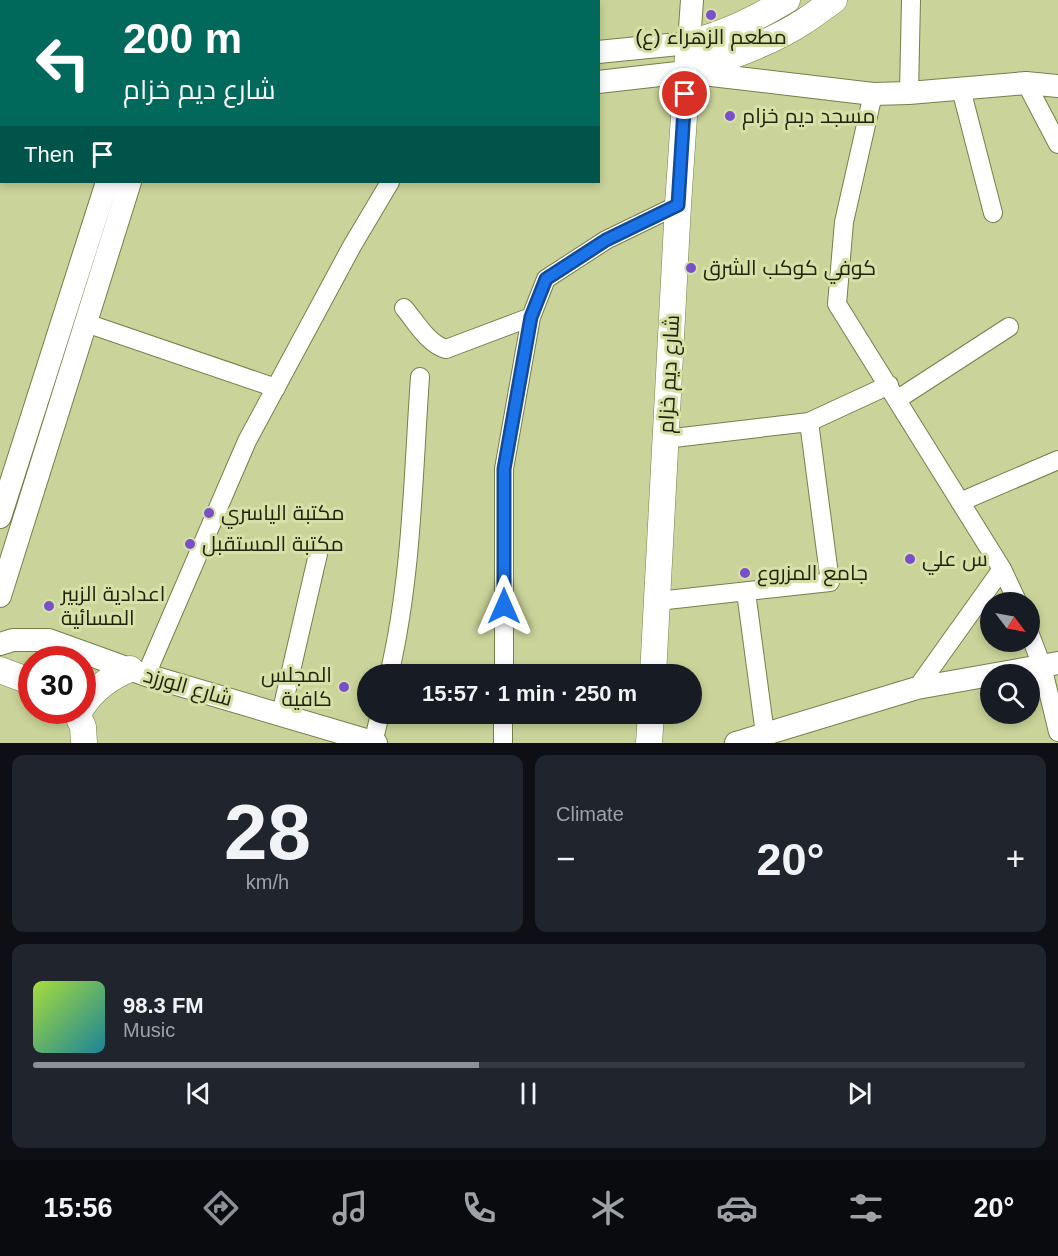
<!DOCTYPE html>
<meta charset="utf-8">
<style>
body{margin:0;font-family:Helvetica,Cairo,sans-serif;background:#20242c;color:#f1f3f6;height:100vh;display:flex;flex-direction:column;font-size:22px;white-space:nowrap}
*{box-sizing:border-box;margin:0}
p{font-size:20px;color:#9ea1a6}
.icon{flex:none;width:33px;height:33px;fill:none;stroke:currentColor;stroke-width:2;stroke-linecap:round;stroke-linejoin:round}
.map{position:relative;height:743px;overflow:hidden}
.panel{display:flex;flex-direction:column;gap:12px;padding:12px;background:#0d0f14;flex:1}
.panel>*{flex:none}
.top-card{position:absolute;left:0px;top:0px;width:600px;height:183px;box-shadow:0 3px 9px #0003;background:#00695c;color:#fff;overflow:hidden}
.needle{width:39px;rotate:122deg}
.controls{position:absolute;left:980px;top:592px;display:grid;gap:12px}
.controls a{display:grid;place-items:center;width:60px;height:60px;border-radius:50%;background:#171b24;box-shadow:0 3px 9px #0003;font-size:30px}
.speed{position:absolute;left:18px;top:646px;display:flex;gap:12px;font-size:30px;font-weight:700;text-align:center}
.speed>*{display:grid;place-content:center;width:78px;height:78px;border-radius:50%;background:#171b24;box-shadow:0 3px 9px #0003;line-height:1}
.speed .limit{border:9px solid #d22;background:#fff;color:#111}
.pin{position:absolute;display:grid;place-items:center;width:51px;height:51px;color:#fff;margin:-26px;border:3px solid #fff;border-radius:50%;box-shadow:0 2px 6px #0007}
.me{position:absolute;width:66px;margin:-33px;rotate:0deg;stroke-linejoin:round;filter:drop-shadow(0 0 4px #0008)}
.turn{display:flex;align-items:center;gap:21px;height:126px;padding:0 24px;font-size:27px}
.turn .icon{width:78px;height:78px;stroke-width:2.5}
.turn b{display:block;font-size:42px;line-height:51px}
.then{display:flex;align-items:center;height:57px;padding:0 24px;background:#0003;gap:12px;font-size:22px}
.big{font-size:45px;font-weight:700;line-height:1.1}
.panel .widget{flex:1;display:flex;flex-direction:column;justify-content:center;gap:9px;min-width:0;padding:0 21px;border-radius:12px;background:#20242c}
.panel .dial{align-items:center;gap:0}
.dial b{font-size:78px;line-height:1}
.song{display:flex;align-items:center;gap:18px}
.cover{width:72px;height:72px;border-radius:9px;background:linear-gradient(135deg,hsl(80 70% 55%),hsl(190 70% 35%))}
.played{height:6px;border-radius:3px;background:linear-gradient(90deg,#8c9099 45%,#363941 45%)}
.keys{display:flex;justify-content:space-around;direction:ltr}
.heat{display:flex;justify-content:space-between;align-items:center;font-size:33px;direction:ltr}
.panel .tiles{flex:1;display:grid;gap:12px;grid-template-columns:1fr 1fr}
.widget:last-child{grid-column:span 2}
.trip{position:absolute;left:357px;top:664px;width:345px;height:60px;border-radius:30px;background:#171b24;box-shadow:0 3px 9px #0003;font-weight:700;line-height:60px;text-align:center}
.menu{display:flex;height:96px;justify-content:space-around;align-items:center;background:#090b0e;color:#9ea1a6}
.menu .icon{width:42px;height:42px}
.menu .on{color:#8c9099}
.menu b{font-size:27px;color:#f1f3f6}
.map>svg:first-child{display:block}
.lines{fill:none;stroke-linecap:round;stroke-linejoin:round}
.minor-casing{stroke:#777f48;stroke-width:20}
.tertiary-casing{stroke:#777f48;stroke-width:24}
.secondary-casing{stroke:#777f48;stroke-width:27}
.minor{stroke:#fff;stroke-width:18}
.tertiary{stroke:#fff;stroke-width:22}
.secondary{stroke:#fff;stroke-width:26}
.route-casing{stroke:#114b97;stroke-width:15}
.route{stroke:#1a73e8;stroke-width:10}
.poi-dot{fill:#7a50c9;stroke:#d7e0a6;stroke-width:2}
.labels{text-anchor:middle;stroke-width:6;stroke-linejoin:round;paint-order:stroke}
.poi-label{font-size:21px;fill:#20230c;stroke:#d7e0a6;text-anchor:start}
.street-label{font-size:21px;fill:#20230c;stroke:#d7e0a6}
</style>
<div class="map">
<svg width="1058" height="743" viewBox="0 0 1058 743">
<rect width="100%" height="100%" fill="#cad399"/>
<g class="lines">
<defs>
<path id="minor" d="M1026,83L1058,144
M961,89L993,213
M909,93L911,0
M873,94L844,222L837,304L1002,569L1018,603
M404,308C416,322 428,344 446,349L531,317
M86,323L276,388
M898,399L1009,327
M665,439L809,422L889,385
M960,502L1058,460
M746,592L765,734
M658,601L830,582L809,422
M1029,632L1042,666L1058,732
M146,675L247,441L352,246L390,182
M389,675C412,578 413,476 420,377
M504,675V469L531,317L546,279L606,240L678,205
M917,688L1002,569
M281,714L318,554
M373,743L380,714
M503,743V714"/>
<path id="tertiary" d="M154,2L155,0
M175,2V0
M598,52L689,43L692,0
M598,82L686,72L873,94L909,93L1026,83L1058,86
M0,108H2
M0,133H2
M0,517L107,182
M0,596L130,182
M0,644L13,640H49L146,675L376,743
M736,743L917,688L1058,663"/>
<path id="secondary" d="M686,72C726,58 767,45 803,22C814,15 824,7 834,0
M0,670L32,682
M653,675L678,205L689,43C727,33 753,20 787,0
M82,707C94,689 110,677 130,669
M76,711L83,727L84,743
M649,743L651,714"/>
</defs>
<use href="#minor" class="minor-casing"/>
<use href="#tertiary" class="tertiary-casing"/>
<use href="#secondary" class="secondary-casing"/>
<use href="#minor" class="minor"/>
<use href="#tertiary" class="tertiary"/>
<use href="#secondary" class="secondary"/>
</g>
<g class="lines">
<defs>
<path id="route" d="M504,606V469L531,317L546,279L606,240L678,205L685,94"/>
</defs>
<use href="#route" class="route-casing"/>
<use href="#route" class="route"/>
</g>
<g class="poi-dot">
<circle cx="711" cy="15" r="6"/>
<circle cx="730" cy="116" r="6"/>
<circle cx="691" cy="268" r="6"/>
<circle cx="209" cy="513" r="6"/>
<circle cx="190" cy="544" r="6"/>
<circle cx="910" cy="559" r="6"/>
<circle cx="745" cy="573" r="6"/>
<circle cx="49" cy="606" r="6"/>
<circle cx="344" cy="687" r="6"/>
</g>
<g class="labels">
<g class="poi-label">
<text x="711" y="44" text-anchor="middle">مطعم الزهراء (ع)</text>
<text x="742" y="123">مسجد ديم خزام</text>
<text x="703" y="275">كوفي كوكب الشرق</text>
<text x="221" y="520">مكتبة الياسري</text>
<text x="202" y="551">مكتبة المستقبل</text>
<text x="922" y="566">س علي</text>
<text x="757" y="580">جامع المزروع</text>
<text x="61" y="601">اعدادية الزبير<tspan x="61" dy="24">المسائية</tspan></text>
<text x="332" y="682" text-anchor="end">المجلس<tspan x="332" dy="24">كافية</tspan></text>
</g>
<g class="street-label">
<text transform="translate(669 374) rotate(-87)" y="7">شارع ديم خزام</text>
<text transform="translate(188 687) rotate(16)" y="7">شارع الورزد</text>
</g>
</g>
</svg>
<div class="controls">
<a><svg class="needle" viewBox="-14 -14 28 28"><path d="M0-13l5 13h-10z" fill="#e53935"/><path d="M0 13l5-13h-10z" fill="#9ea1a6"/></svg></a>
<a><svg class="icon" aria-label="search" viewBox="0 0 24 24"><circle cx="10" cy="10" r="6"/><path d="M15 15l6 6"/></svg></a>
</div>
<div class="speed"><div class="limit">30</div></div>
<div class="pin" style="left:685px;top:94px;background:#d93025"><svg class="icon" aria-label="arrive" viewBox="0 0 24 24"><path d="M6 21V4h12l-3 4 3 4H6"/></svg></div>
<svg class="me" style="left:504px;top:606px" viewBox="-20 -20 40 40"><path d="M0-17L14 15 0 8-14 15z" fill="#1a73e8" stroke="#fff" stroke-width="4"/></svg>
<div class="trip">15:57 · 1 min · 250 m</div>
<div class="top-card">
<div class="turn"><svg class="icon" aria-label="left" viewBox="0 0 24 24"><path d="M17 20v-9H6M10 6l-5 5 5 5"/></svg><div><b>200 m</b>شارع ديم خزام</div></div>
<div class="then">Then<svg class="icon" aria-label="arrive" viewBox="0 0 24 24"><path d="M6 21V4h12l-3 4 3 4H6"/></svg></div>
</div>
</div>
<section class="panel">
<div class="tiles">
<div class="widget dial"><b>28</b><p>km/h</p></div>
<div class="widget"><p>Climate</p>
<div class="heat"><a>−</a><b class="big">20°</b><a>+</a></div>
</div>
<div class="widget">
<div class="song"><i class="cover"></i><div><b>98.3 FM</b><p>Music</p></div></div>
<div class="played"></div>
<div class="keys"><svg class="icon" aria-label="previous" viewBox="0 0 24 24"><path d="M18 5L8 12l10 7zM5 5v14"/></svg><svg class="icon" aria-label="pause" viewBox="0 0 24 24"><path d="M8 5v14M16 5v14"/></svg><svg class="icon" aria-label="next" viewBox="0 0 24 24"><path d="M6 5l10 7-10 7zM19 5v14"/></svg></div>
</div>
</div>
</section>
<nav class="menu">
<b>15:56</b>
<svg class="icon on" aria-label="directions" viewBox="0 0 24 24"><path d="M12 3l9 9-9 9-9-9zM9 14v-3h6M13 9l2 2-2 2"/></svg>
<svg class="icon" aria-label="music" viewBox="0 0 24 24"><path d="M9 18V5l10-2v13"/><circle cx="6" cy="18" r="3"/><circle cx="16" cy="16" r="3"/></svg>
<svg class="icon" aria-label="phone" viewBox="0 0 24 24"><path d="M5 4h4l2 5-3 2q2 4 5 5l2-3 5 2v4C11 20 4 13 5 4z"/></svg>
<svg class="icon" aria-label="climate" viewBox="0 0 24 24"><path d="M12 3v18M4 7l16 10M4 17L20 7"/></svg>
<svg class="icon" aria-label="car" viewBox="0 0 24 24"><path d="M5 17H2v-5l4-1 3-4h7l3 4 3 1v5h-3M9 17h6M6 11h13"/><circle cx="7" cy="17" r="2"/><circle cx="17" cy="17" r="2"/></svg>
<svg class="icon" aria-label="filters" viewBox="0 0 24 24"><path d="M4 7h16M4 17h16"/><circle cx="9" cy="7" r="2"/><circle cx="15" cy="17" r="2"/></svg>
<b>20°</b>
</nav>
